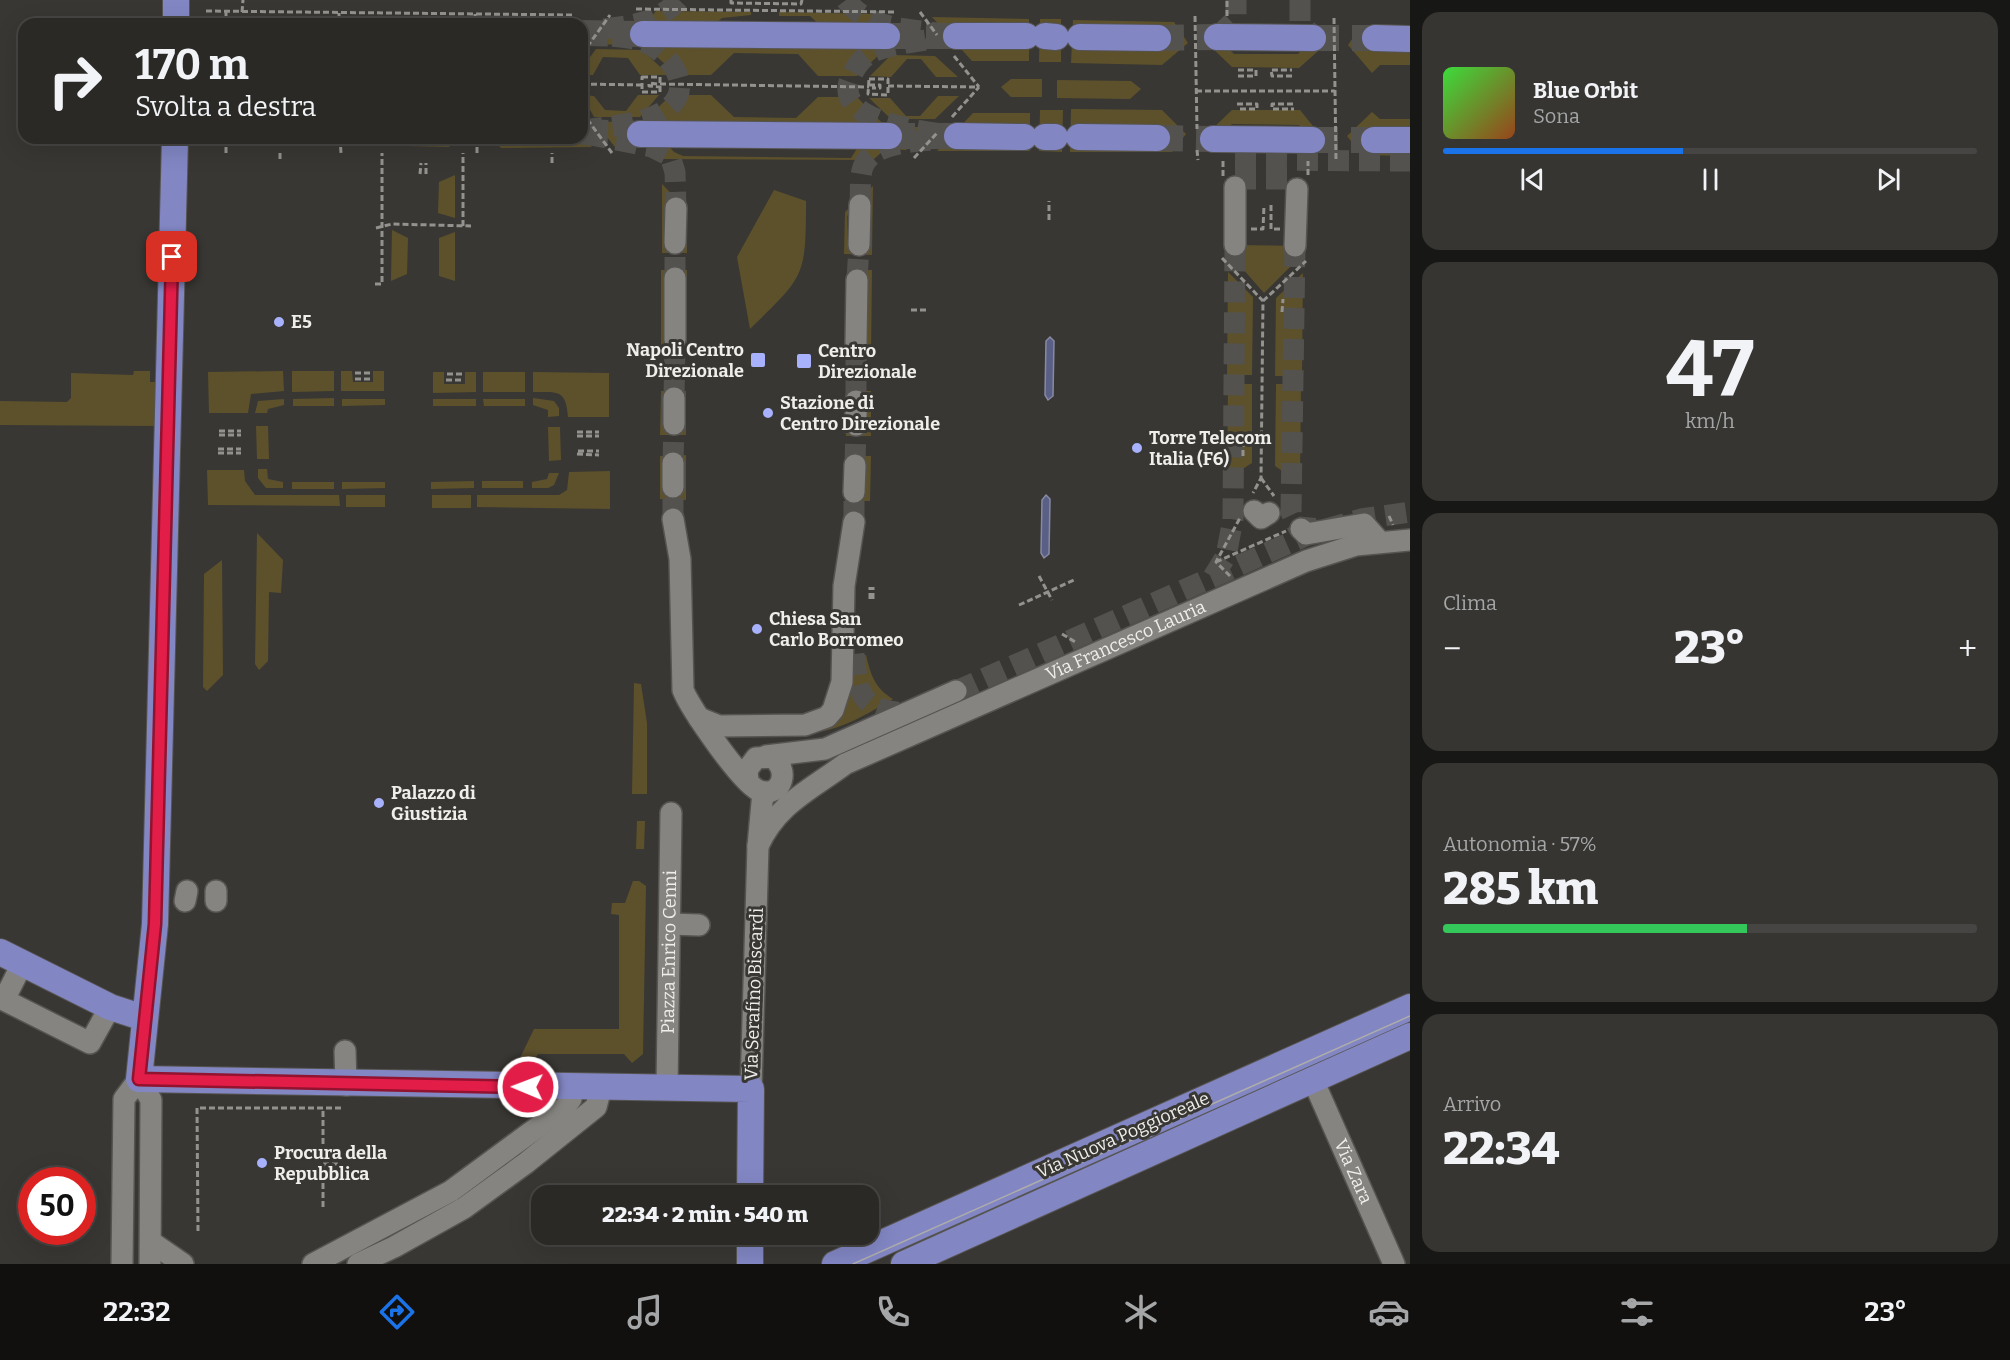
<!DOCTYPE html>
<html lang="it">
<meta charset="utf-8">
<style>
body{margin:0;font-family:Bitter,serif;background:#363532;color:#f1f3f6;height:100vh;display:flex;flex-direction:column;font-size:22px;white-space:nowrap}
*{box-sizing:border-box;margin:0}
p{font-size:20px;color:#a5a6a7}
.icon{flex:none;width:33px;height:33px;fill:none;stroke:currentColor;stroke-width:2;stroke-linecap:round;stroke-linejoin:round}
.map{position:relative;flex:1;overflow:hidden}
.panel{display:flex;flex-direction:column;gap:12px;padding:12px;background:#171715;width:600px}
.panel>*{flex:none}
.top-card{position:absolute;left:18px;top:18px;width:570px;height:126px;border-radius:18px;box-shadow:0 6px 24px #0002,0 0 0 2px #464543;background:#2a2926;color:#f1f3f6;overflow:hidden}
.speed{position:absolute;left:18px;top:1167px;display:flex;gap:12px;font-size:30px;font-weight:700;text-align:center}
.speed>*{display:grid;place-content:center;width:78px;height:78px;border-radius:50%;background:#2a2926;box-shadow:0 6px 24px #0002,0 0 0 2px #464543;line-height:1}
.speed .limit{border:9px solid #d22;background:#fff;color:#111}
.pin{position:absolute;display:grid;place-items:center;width:51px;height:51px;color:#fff;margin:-26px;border-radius:12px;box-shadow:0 3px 9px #0006}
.me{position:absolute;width:66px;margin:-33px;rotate:271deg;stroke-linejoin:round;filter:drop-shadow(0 0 4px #0008)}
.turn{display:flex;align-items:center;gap:21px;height:126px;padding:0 18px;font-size:27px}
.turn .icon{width:78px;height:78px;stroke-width:2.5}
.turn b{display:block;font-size:42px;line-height:51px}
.big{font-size:45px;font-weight:800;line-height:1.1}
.panel .card{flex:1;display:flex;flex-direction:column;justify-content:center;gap:9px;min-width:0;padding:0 21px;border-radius:18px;background:#363532}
.panel .dial{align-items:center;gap:0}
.dial b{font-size:78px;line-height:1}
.song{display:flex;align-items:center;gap:18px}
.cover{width:72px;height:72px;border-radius:9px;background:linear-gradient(135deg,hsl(120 70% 55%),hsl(20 70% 35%))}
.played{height:6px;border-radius:3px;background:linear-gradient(90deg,#1a73e8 45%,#464543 45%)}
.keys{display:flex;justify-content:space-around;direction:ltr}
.heat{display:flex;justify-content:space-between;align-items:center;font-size:33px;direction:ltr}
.charge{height:9px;border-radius:4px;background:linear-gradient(90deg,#34c759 57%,#464543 0)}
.trip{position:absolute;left:531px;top:1185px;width:348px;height:60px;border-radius:18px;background:#2a2926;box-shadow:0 6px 24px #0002,0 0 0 2px #464543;font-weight:800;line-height:60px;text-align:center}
.tabs{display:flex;height:96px;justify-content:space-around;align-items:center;background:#11100f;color:#a5a6a7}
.tabs .icon{width:42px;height:42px}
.tabs .current{color:#1a73e8}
.tabs b{font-size:27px;color:#f1f3f6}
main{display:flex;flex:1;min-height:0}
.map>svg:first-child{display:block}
.green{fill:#5d512c;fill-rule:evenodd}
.water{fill:#5a5f86;stroke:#878aa4;stroke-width:1.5}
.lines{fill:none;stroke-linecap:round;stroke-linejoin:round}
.minor-tunnel{stroke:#53524f;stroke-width:21;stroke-dasharray:21 10;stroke-linecap:butt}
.major-tunnel{stroke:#53524f;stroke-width:26;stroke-dasharray:26 13;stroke-linecap:butt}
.minor-casing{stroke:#565451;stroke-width:24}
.major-casing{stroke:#565451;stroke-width:28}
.path{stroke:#93928f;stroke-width:3;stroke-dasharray:6 3;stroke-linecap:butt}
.minor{stroke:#868480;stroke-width:21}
.major{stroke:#8286c3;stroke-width:26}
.tram{stroke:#aeadaa;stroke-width:1.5}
.path-bridge{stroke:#93928f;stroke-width:3;stroke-dasharray:6 3;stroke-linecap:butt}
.route-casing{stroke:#92132f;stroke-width:15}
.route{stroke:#e11d48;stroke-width:10}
.poi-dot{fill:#a7b1fc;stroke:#383733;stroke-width:2}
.labels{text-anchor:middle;stroke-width:6;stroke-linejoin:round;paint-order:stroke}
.poi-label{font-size:18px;font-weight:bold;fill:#efeeeb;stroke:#383733;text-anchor:start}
.street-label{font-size:18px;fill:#efeeeb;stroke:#383733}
</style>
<main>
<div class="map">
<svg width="1410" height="1264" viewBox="0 0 1410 1264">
<rect width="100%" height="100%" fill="#383733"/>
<path class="green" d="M656,11L751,12V15L722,18L709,29L634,43L875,45L825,30L810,16H779V12L873,14L884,23L913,24L931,45L887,47L857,76H818L798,54L734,53L711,75H677L645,46L597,44L618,22H647Z
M227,17H313L319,24H227Z
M932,17L1029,19V61H972ZM946,25H947L1026,26L963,43Z
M365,18H450L455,24H360Z
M1040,19H1061V62H1039Z
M502,20L592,21L582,37V24H498Z
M1073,20L1174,22L1188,43L1162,65L1071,63Z
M1224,24L1310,26L1326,44L1299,68L1232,67L1207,43ZM1217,37L1312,38L1298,54H1234Z
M1361,26L1410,27V65H1380L1372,73L1348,45Z
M596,49L642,50L669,75H640L628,58L603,57L593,75H582V68Z
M891,55L935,56L958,77H936L921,59H907L891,77L870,76Z
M1011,79H1042V97H1011L1001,87Z
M1057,80L1131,81L1141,89L1130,99L1057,98Z
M582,95L594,96L605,110L626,111L638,95H659L640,117H594Z
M671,95H711L734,117L796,118L818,97H857L886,127H934L906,150L885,149L873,160L661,159L648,148L615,147L595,122L644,121ZM665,142L858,147L851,158L683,156L674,152Z
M938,96H959L935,119H891L869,98H890L906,116H920Z
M1071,109L1162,110L1186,134L1172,152H1070Z
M1040,110H1063L1062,152L1039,151Z
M1232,110H1300L1322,137L1307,152L1221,150L1207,134ZM1232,124L1299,125L1312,140C1286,157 1242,151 1214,139Z
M1372,112L1380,119H1410V156L1362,155L1347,136Z
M973,113H1030V151H937Z
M582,137L592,147L501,148L492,138H506L503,144L581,143L577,138Z
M229,138L310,140V138H322L316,145L229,144Z
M359,138L443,142L447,138H457L449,147L367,145Z
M455,175V218L438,213L439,182Z
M662,184L687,210V253H662ZM666,199L680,211L666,243Z
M873,186L872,255L844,254L845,212ZM860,205L865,245H847V216Z
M1304,189L1303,254L1264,293L1228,252L1235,245L1297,246Z
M774,190L806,201C806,278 804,276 750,329L737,257Z
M392,230L408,238L407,274L391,281Z
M455,232V281L439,276V238Z
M661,270H687V353L661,354Z
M847,270H872L871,357L846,356Z
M1228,272L1253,297L1252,375H1227Z
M1303,273L1302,376H1275L1276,298Z
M134,371H150V382H157L156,426L0,425V401L67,402L71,398V373L133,375Z
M283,371L284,391L251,394L248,413H209L208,372Z
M292,371H334V391L292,392Z
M341,371H352L353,382H373V371H384V391H341Z
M433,372H444V384H465V372H476V392L433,393Z
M483,372H525V392H483Z
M533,372L609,373V417H568C566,389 558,392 533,392Z
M1228,384H1252V463L1227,479Z
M1276,384H1301L1300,483L1275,466Z
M661,391H686V435H660Z
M846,391H871V436H846Z
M334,398V406H293V399Z
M533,398L554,401L559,408V416L548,417V410L533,405Z
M284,399V405L268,409L267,413H255L258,401Z
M342,399H385V405L342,406Z
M433,399H476V406H433Z
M483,399H525V406H484Z
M256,426H268L269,459H257Z
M548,427H560L561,460L549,461Z
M686,455V500L660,499V456Z
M845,456H871L870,501H845Z
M258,469H267L268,479L283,482V488H266L258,478Z
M207,470H244L245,481L255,495H339L340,506L208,505Z
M610,471V509L477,507V495H559L567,490L569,472Z
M549,473H559L554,485L548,488H532V482L547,479Z
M474,481V488L431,489V482Z
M482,481H523V488H482Z
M292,482H334V489H292Z
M342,482H385V488L342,489Z
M346,495H385V507H346Z
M432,495H471V508H432Z
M257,533L283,560L281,593L269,592L268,661L259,670L255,664Z
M222,560L223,675L207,691L203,687L204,574Z
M846,654L866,655C871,676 875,688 893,699C855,721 841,730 796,736V730L823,724Z
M634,683L641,684L647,723V794H632Z
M637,821H645L644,849H636Z
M633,881H639L646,886L643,1054L632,1063L624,1054H538L534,1060H519L534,1029H619V915L611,914L612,903H625Z"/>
<path class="water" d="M1050,337L1054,341L1053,396L1048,400L1045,395L1046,341Z
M1046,495L1050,499L1049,554L1044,558L1041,553L1042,500Z"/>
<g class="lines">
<path class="minor-tunnel" d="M846,0C868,29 904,28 937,33
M1300,0V21L1313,38
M604,29C634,25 657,23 679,0
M582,34C599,36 632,36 647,43C671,55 695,88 667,109C645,125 609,126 582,130
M956,36C936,39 886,44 871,53C860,59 853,71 849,82C837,124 931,132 957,136
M1217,37L1236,19V0
M586,134L652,147L670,156L675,172L676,208
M1235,160L1410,161
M1235,179H1297
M860,205C861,193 859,178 863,167C873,141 918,142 941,139
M1295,246L1291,512L1298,527L1320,529
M675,278V243
M857,280L859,245
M674,398L675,340
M856,401V343
M673,463L674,424
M855,465L856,425
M673,519V487
M854,522V492
M1213,577L1226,556L1233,519L1235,245
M854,654C859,697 860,709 906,713
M956,691L1312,533L1361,519L1410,512"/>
<path class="major-tunnel" d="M582,33L643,34
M887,36H956
M1158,38L1217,37
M1313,38H1375
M582,132L640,134
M889,136H957
M1157,138L1213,139
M1312,140H1374"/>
<defs>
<g id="minor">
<path d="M675,243L676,208"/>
<path d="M859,245L860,205"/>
<path d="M1235,245V187"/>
<path d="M1295,246L1297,189"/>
<path d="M675,340V278"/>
<path d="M856,343L857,280"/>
<path d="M674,424V398"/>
<path d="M856,425V401"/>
<path d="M673,487V463"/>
<path d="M854,492L855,465"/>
<path d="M1254,511L1261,518L1269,513"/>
<path d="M673,519L680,559L683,690C690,708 744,787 760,791C783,798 790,768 772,757L756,758L747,770L748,781"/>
<path d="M1301,529L1306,534L1364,524L1379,541"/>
<path d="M699,718L719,726L805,725L827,717L833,710L842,682L844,586L854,522"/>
<path d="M766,756L825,749L956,691"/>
<path id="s1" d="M758,846C777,804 810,790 845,764L1306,561L1356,545L1410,540"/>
<path d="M216,891V901"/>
<path d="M185,901L187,891"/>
<path d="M670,924L699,925"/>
<path d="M22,964L4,1000L90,1043L110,1007"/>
<path d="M345,1051L346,1085"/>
<path id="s2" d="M1313,1080L1394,1264"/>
<path id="s3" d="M667,1088L671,813"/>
<path d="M751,1089L758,846L763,792"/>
<path d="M151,1242L183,1264"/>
<path d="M122,1264L124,1099L139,1079L151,1100L150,1264"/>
<path d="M313,1264L451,1191L565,1107L571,1099L573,1087"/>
<path d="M358,1264L394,1247L464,1208L526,1163L596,1107L601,1088"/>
</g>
<path id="major" d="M176,24V0
M643,34L887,36
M956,36H1026
M1045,36L1056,37
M1080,37L1158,38
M1217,37L1313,38
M1375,38L1410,39
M640,134L889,136
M957,136L1024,137
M1045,137H1055
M1079,137L1157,138
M175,138L155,924L139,1079L751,1089L750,1196
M1213,139L1312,140
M1374,140H1410
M0,952L110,1007L144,1018
M750,1264V1234
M835,1264L1410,1007
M904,1264L1410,1036"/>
</defs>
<use href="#minor" class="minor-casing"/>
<use href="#major" class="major-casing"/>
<path class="path" d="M731,0V3L801,4L802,0
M636,9L897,12
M206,11L574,15
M226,11V24
M242,12L243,0
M920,12L937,35
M339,13V24
M475,14V24
M1195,16L1197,129
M1227,16V0
M1334,18L1336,161
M582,54L610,15
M954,56L979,87
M1238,76H1256V70H1238
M1292,76H1272L1271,70H1292
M642,77H660V92H642Z
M869,79H888V95L868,94Z
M582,84L642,85
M657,84L649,83V86L660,87
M660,84L869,87
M869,85H880V88H872
M888,86L979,87
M1196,91H1335
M1237,104H1257V109H1237
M1293,104H1272V109H1294
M582,112L612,153
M952,117L979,87
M340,138L341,153
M477,138V153
M1197,150L1198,160
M226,153V138
M914,158L937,133
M280,159V153
M552,163V153
M420,174L421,163
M426,174V163
M1308,175V161
M1223,176V161
M1271,205V229H1280
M1049,220V201
M463,226V153
M376,228L392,224L471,226
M1251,229H1263L1264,205
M1222,258L1263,301L1261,478L1253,493
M375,284H382V153
M1263,301L1306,261
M911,310H926
M1282,312L1283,299
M355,373H370
M447,374H462
M355,379H370
M446,380H462
M219,431H241
M577,432H599
M219,435H241
M577,436H599
M218,449H241
M578,451H599
M218,453H241
M577,454L599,455
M1243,456V442
M1261,478L1274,496
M1389,516L1393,525
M1216,562L1286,531
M1039,576L1052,600
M1230,576L1216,562L1240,518
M870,599V587
M873,599V587
M1062,634L1077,643
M323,1164H340
M323,1207V1108
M198,1231L197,1108H344"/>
<use href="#minor" class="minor"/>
<use href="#major" class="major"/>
<path class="tram" d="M853,1264L1410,1016"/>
<path class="path-bridge" d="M1019,605L1074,580"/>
</g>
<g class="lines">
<defs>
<path id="route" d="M172,257L155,924L139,1079L528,1087"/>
</defs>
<use href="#route" class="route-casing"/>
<use href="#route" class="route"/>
</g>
<g class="poi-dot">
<circle cx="279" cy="322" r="6"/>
<rect x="750" y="352" width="16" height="16" rx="3"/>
<rect x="796" y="353" width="16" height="16" rx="3"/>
<circle cx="768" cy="413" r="6"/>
<circle cx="1137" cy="448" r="6"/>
<circle cx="757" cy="629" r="6"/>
<circle cx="379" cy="803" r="6"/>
<circle cx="262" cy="1163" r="6"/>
</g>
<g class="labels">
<g class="poi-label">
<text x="291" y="328">E5</text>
<text x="744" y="356" text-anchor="end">Napoli Centro<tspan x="744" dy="21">Direzionale</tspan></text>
<text x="818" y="357">Centro<tspan x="818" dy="21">Direzionale</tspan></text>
<text x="780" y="409">Stazione di<tspan x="780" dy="21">Centro Direzionale</tspan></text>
<text x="1149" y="444">Torre Telecom<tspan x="1149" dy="21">Italia (F6)</tspan></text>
<text x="769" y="625">Chiesa San<tspan x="769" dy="21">Carlo Borromeo</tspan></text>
<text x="391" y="799">Palazzo di<tspan x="391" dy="21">Giustizia</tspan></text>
<text x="274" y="1159">Procura della<tspan x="274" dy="21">Repubblica</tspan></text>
</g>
<g class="street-label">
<text dy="6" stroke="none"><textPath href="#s1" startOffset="428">Via Francesco Lauria</textPath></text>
<text dy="6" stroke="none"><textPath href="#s3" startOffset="136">Piazza Enrico Cenni</textPath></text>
<text transform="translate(754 994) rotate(-88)" y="6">Via Serafino Biscardi</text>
<text transform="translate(1123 1135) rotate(-24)" y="6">Via Nuova Poggioreale</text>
<text dy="6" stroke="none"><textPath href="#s2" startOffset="100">Via Zara</textPath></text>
</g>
</g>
</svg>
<div class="speed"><div class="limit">50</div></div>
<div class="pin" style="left:172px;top:257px;background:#d93025"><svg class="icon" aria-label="arrive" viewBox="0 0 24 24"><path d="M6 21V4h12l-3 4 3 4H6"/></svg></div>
<svg class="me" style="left:528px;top:1087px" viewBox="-20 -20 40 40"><circle r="17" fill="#e11d48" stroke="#fff" stroke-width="3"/><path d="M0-11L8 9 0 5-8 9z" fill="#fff"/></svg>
<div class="trip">22:34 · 2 min · 540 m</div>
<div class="top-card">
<div class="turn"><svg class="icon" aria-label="right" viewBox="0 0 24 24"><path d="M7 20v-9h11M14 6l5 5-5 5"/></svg><div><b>170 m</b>Svolta a destra</div></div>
</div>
</div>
<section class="panel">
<div class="card">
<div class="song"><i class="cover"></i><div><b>Blue Orbit</b><p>Sona</p></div></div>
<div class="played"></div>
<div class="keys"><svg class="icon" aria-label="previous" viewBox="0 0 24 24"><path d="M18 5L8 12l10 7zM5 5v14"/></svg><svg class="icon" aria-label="pause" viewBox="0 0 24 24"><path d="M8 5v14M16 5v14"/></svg><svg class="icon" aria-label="next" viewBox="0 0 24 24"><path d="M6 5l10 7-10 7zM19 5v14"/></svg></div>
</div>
<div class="card dial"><b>47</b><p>km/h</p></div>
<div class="card"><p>Clima</p>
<div class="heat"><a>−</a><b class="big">23°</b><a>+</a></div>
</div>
<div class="card"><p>Autonomia · 57%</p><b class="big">285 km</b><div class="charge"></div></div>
<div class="card"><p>Arrivo</p><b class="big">22:34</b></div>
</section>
</main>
<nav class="tabs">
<b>22:32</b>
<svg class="icon current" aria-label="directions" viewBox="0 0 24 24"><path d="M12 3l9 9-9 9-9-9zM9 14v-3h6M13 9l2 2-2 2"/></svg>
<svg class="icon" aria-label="music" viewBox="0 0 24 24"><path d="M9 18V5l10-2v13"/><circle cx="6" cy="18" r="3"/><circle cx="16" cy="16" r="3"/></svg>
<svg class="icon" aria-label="phone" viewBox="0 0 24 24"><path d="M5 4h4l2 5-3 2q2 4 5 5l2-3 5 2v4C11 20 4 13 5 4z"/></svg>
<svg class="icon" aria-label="climate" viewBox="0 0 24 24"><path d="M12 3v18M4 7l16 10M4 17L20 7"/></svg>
<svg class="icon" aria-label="car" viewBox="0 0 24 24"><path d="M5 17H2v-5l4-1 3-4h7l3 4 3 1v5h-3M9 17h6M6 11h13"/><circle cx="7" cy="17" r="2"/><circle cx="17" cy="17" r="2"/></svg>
<svg class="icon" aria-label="filters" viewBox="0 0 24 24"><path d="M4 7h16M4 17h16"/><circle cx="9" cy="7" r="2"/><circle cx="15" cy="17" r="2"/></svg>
<b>23°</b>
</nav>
